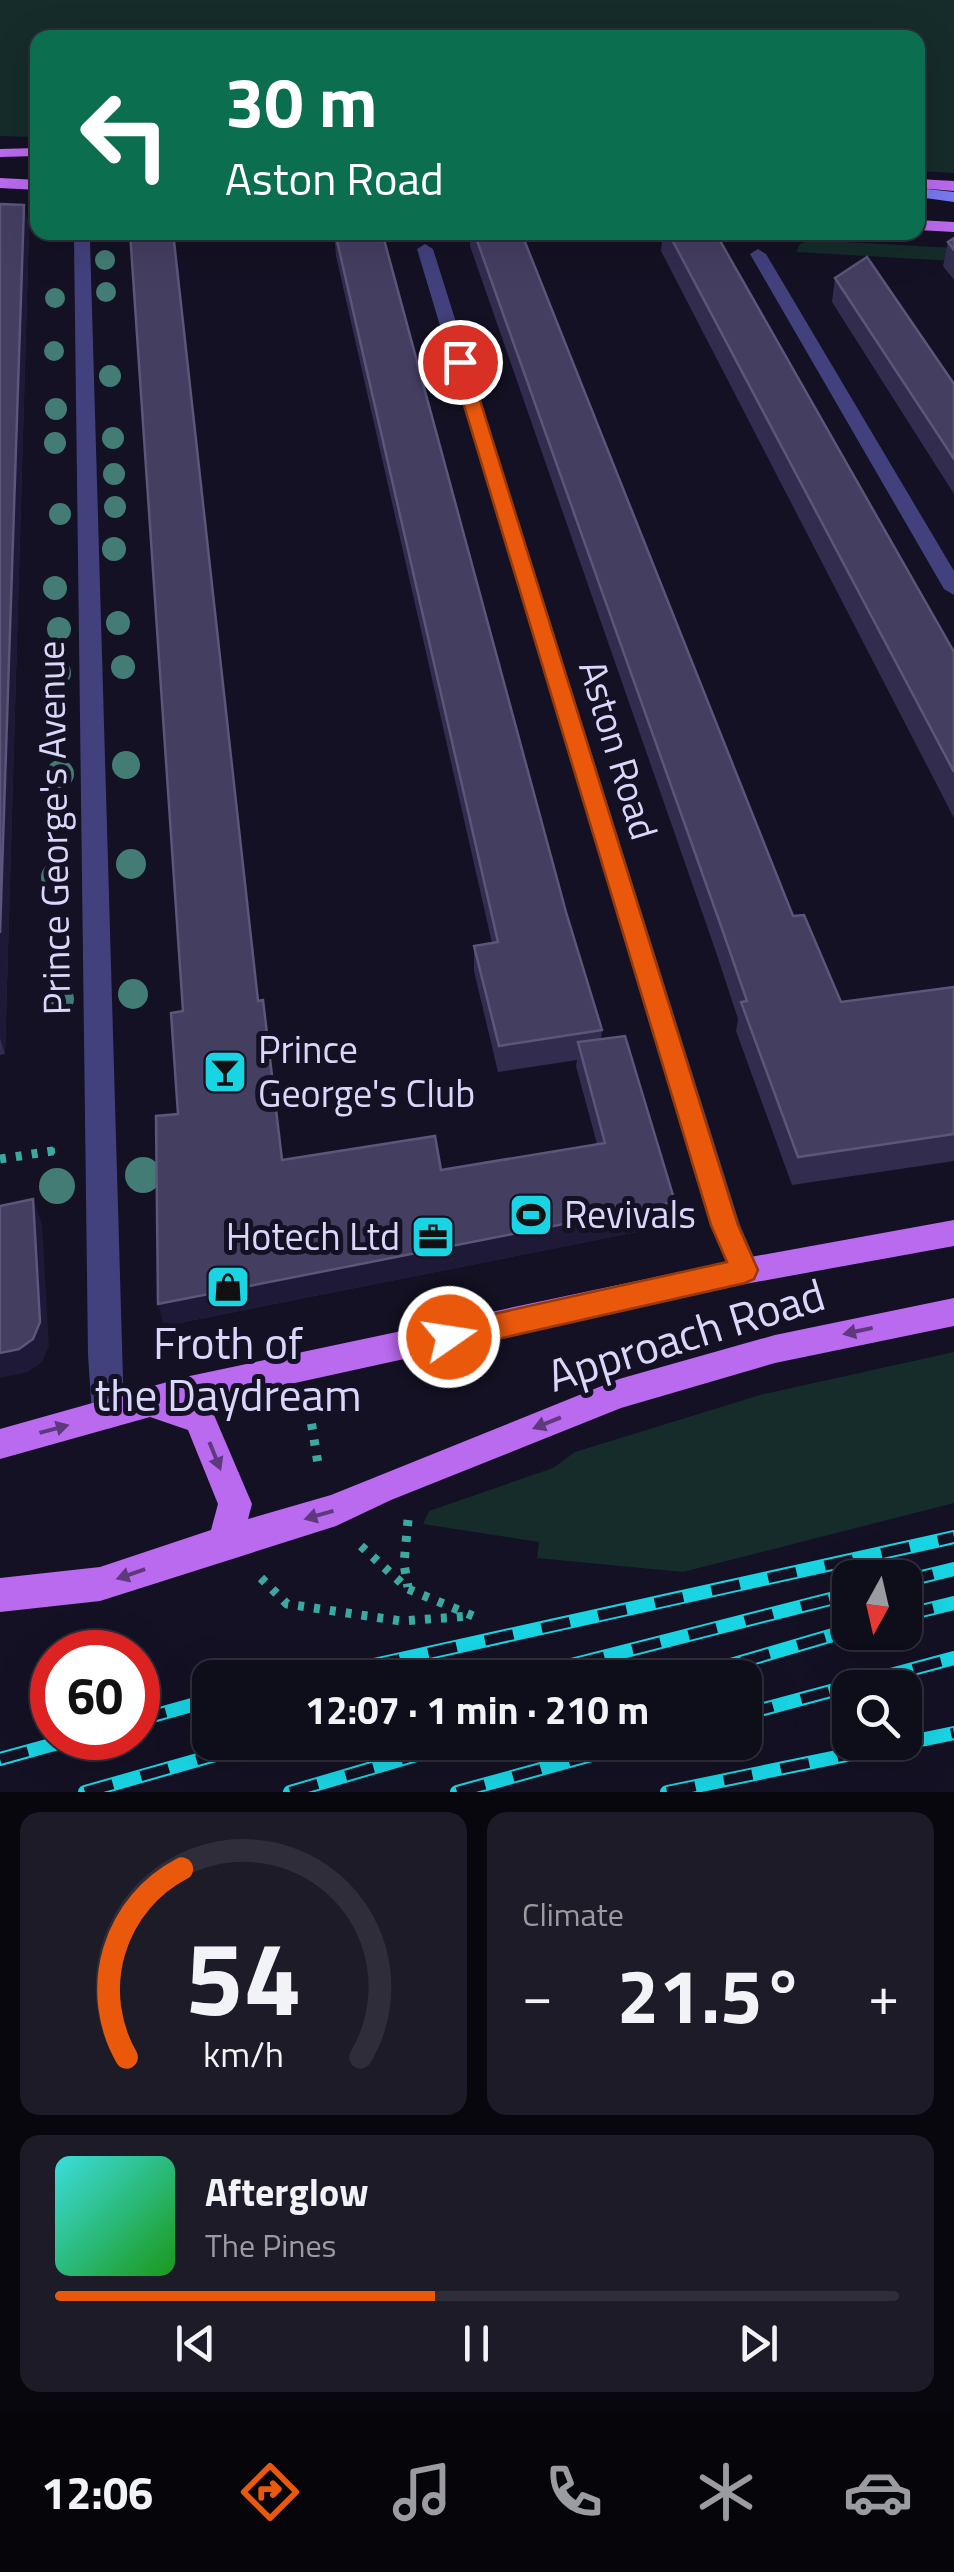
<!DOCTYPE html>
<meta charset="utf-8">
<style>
body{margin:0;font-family:"Titillium Web",sans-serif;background:#1c1b27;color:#f1f3f6;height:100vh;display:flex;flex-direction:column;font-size:38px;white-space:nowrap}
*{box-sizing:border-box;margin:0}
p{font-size:32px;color:#9b9ca2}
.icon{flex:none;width:55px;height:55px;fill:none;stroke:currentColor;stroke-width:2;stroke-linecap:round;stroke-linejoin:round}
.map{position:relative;height:1792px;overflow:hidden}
.side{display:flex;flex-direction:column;gap:20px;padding:20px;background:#08070e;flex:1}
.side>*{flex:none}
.top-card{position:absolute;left:30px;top:30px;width:895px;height:210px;border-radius:20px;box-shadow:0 10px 40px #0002,0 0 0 2px #2e2d39;background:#0b6e4f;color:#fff;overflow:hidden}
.needle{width:65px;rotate:188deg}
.tools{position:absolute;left:832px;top:1560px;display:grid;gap:20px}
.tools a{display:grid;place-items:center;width:90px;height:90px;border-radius:20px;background:#0e0d1a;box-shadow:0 10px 40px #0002,0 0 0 2px #2e2d39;font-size:50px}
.speed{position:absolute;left:30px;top:1630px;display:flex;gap:20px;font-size:50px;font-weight:700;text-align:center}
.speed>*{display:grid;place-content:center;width:130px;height:130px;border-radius:50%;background:#0e0d1a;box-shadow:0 10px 40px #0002,0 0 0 2px #2e2d39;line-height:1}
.speed .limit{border:15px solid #d22;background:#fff;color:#111}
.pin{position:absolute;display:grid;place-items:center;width:85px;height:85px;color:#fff;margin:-42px;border:5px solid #fff;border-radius:50%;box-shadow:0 2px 10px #0007}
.me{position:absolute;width:110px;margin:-55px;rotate:77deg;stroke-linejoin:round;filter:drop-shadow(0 0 8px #0008)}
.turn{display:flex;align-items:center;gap:35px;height:210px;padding:0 30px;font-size:45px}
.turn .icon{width:130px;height:130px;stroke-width:2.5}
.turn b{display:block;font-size:70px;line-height:85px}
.big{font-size:75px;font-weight:700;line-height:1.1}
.side .tile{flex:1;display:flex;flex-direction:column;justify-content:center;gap:15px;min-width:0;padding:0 35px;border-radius:20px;background:#1c1b27}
.side .dial{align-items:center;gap:0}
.dial svg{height:260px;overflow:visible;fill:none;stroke:#2e2d39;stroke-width:7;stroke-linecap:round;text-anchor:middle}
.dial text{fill:#f1f3f6;stroke:none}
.song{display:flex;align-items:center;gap:30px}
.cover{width:120px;height:120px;border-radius:15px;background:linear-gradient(135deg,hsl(180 70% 55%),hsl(120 70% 35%))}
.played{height:10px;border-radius:5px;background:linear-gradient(90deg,#ea580c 45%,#2e2d39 45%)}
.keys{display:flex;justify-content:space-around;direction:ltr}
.heat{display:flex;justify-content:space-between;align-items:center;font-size:55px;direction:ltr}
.side .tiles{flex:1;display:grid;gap:20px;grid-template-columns:1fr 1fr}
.tile:last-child{grid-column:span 2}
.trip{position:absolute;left:192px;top:1660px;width:570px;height:100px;border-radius:20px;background:#0e0d1a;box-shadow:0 10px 40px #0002,0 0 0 2px #2e2d39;font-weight:700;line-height:100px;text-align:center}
.menu{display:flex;height:160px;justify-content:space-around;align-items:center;background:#06050a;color:#9b9ca2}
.menu .icon{width:70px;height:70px}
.menu .selected{color:#ea580c}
.menu b{font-size:45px;color:#f1f3f6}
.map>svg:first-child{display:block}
.green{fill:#152c2b}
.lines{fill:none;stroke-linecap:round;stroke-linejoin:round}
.path-far1{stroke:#3ca9a0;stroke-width:6;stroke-dasharray:5 8;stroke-linecap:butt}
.path{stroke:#3ca9a0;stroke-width:9;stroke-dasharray:6 10;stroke-linecap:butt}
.street{fill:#42417d;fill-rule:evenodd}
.secondary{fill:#7979f0;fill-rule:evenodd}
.primary{fill:#ba6aee;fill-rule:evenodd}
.rail-casing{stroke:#19d5e4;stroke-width:14}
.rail{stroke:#131123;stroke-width:10;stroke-dasharray:29;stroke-linecap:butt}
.tree{fill:#437c74}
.wall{fill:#322c4f}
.shaded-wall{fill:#1e1936}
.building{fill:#443e61;stroke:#5b567a;stroke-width:2.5}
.oneway{fill:#5e397e}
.route{fill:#ea580c;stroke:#983908;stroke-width:2.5}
.labels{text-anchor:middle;stroke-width:10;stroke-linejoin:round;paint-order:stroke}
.street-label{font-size:38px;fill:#dad7fb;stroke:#131123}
.poi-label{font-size:38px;fill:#dad7fb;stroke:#131123;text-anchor:start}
.near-street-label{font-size:45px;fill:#dad7fb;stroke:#131123}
.near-poi-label{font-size:45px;fill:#dad7fb;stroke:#131123}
</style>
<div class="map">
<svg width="954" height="1792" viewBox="0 0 954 1792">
<rect width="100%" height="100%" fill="#131123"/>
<path class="green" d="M0,0H954V173L918,171V38H38L37,137L0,136Z
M457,233H692L718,244L457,234Z
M810,240L954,248V261L796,252L800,244Z
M954,1352V1503L683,1572L537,1558L539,1542L423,1524L429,1511L553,1468L575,1452L760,1395Z"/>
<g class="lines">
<path class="path-far1" d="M50,1151L59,1150"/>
<path class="path" d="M0,1159L59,1150
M309,1408L319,1470
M408,1520L404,1564L408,1587
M361,1546L408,1589L473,1616
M261,1578L287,1604L401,1621L471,1616"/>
<path class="street" d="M82,236L90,241L124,1414L119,1425L108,1429L97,1425L92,1414L88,1355L74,241Z
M425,244L433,249L740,1225L760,1271L756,1280L745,1284L734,1280L710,1225L417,249Z
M758,249L766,254L954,571V595L944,589L750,254Z"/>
<path class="secondary" d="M918,188L954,192V202L918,197Z"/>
<path class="primary" d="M38,148V156L0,157V149Z
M0,178L38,180V190L0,188Z
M918,179L954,181V191L918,188Z
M918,220L954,222V232L918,230Z
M954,1220V1246L745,1284L200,1404L211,1408L252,1504L248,1519L331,1495L619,1379L775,1335L954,1298V1326L775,1363L621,1408L391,1500L336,1526L100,1601L0,1612V1578L100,1567L211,1530L218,1504L188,1430L150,1417L0,1459V1429L185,1377L745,1258Z"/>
<defs>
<path id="rail" d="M905,1581L954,1569
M905,1615L954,1603
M315,1678L954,1537
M520,1678L850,1594
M686,1678L850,1630
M745,1714L954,1658
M138,1720L210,1700
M0,1759L76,1738
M85,1792L261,1742
M290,1792L461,1742
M457,1792L639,1742
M667,1792L954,1733"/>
</defs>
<use href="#rail" class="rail-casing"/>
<use href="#rail" class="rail"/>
</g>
<g class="tree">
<circle cx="105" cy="260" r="10"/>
<circle cx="106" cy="292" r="10"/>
<circle cx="55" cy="298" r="10"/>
<circle cx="54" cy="351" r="10"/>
<circle cx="110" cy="376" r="11"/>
<circle cx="56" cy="409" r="11"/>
<circle cx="113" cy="438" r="11"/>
<circle cx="55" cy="443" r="11"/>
<circle cx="114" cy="474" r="11"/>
<circle cx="115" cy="507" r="11"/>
<circle cx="60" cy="514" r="11"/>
<circle cx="114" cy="549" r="12"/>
<circle cx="55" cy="588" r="12"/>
<circle cx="118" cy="623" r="12"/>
<circle cx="59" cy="629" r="12"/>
<circle cx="123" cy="667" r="12"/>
<circle cx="57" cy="673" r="14"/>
<circle cx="126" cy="765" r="14"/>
<circle cx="60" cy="774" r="14"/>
<circle cx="57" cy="815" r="14"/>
<circle cx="131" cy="864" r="15"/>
<circle cx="56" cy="877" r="15"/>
<circle cx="133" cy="994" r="15"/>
<circle cx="59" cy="999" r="15"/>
<circle cx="143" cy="1175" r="18"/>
<circle cx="57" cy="1186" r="18"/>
</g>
<path class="wall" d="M0,204L24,205L29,228L5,1054L0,1055Z
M173,232L253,958L282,1160L441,1170L597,1144L576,1066L577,1060L498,1072L474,971V946L492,943L336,256L334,232L566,912L602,1030L601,1039L672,1225L164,1326L178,1114L183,1011Z
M470,232H521L793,916L841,1002L954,987V1161L792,1185L736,1031L738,1019L717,955L470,246Z
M663,232H715L954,652V818L661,251Z
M954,238V280L943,266L948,242Z
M835,278L954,384V494L832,302Z"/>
<path class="shaded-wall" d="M24,205L29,228L5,1054L0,1038V933Z
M33,1199L42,1224L49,1346L42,1362L28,1372L0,1378V1353Z
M675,1202L672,1225L164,1326L158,1304Z"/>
<path class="building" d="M0,204L24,205L0,933Z
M130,232H173L258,1001L263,1000L282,1160L435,1136L441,1170L605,1143L578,1042L625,1036L675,1202L158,1304L156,1116L178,1114L171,1013L183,1011Z
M335,232H382L566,912L602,1030L499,1046L474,946L498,942Z
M474,232H521L793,916L804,915L841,1002L954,987V1134L798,1157L741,1002L747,1001L721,926Z
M668,232H715L954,652V772Z
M954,238V250L948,242Z
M867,257L954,384V459L835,278Z
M33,1199L40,1322L33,1339L19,1349L0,1353V1206Z"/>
<defs><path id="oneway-solid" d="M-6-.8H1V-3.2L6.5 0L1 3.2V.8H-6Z" transform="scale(2.5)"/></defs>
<g class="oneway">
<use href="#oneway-solid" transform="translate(858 1331) rotate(168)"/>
<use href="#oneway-solid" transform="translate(547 1423) rotate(158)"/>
<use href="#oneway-solid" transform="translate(54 1429) rotate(-15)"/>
<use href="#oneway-solid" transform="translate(215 1456) rotate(68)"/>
<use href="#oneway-solid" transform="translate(319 1515) rotate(164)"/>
<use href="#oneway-solid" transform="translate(131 1574) rotate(161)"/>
</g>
<path class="route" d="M460,357L468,362L738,1225L758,1270L754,1279L745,1283L449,1350L439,1346L435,1337L439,1328L449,1324L727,1262L711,1225L451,362Z"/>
<defs>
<symbol id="bar-square" viewBox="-11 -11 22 22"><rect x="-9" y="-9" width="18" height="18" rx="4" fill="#19d5e4" stroke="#131123"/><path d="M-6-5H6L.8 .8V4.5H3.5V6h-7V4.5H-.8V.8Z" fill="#111"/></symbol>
<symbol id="stadium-square" viewBox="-11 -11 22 22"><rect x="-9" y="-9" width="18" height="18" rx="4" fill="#19d5e4" stroke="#131123"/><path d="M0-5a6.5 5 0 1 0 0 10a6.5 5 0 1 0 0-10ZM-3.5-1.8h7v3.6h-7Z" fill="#111"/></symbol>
<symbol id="office-square" viewBox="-11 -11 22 22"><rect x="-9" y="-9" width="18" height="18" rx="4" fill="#19d5e4" stroke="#131123"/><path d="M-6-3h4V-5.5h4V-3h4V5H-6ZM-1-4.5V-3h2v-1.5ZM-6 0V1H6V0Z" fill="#111"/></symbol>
<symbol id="shop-square" viewBox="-11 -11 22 22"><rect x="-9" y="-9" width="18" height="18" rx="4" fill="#19d5e4" stroke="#131123"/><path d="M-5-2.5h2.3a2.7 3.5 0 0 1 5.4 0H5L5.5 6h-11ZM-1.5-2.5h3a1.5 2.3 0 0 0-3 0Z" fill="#111"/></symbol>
</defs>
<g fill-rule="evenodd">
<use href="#bar-square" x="200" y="1047" width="50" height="50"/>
<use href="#stadium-square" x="506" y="1190" width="50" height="50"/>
<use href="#office-square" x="408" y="1212" width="50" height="50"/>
<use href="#shop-square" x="203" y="1262" width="50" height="50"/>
</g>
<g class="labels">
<g class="street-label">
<text transform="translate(618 750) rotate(73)" y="13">Aston Road</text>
<text transform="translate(54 828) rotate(-91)" y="13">Prince George's Avenue</text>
</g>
<g class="poi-label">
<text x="258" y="1063">Prince<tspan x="258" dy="44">George's Club</tspan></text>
<text x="564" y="1228">Revivals</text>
<text x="400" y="1250" text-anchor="end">Hotech Ltd</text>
</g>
<g class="near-street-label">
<text transform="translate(686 1335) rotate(-17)" y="16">Approach Road</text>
</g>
<g class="near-poi-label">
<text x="228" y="1359">Froth of<tspan x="228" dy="52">the Daydream</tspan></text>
</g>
</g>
</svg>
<div class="tools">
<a><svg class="needle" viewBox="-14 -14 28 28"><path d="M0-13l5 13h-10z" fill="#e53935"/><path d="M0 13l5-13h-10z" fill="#9b9ca2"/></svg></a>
<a><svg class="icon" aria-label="search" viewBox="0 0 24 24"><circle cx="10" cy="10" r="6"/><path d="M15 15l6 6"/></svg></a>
</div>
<div class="speed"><div class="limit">60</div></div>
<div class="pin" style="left:460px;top:362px;background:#d93025"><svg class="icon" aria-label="arrive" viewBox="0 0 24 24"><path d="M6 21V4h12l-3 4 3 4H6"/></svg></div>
<svg class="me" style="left:449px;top:1337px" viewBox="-20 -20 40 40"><circle r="17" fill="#ea580c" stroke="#fff" stroke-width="3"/><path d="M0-11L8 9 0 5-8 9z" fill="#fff"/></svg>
<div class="trip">12:07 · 1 min · 210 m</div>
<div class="top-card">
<div class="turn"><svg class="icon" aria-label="left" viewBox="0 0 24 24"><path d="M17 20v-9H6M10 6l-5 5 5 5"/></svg><div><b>30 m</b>Aston Road</div></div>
</div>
</div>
<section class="side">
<div class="tiles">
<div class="tile dial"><svg viewBox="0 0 100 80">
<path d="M14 69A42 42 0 1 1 86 69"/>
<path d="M14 69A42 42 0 0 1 31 11" stroke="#ea580c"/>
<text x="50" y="56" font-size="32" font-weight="700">54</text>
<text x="50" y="72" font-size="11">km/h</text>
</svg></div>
<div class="tile"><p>Climate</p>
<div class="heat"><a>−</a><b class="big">21.5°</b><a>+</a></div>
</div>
<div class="tile">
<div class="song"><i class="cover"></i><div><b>Afterglow</b><p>The Pines</p></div></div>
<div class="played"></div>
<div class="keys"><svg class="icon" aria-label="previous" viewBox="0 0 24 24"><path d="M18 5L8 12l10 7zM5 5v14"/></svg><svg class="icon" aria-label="pause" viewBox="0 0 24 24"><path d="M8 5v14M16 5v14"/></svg><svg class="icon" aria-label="next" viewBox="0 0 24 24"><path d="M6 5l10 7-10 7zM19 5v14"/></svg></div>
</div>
</div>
</section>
<nav class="menu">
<b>12:06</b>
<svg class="icon selected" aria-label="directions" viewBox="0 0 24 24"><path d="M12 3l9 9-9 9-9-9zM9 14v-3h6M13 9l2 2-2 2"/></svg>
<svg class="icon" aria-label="music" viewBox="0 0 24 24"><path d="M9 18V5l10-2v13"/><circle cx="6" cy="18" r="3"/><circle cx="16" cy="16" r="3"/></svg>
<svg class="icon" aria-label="phone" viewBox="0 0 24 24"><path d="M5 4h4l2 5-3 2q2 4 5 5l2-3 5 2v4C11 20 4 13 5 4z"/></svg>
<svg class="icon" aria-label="climate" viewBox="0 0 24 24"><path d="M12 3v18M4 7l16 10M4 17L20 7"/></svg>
<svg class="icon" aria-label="car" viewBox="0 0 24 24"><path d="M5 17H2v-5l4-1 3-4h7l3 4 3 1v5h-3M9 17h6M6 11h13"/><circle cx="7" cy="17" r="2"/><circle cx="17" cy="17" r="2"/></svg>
</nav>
